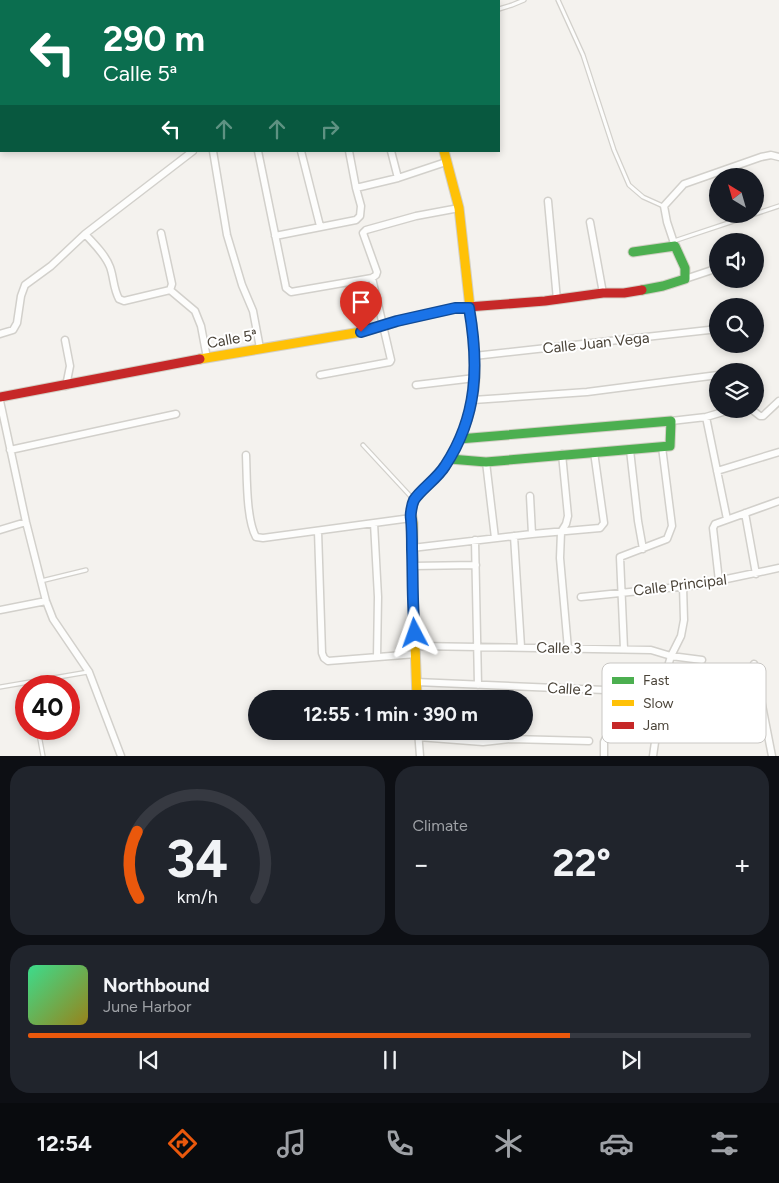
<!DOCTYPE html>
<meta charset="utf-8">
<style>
body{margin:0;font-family:Figtree,sans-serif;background:#20242c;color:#f1f3f6;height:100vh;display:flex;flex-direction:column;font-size:19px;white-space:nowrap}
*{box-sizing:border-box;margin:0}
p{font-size:16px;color:#9ea1a6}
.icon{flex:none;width:28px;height:28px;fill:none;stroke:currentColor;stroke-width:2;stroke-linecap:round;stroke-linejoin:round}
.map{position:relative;height:756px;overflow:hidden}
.panel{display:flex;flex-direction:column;gap:10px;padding:10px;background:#0d0f14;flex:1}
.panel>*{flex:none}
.guide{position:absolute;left:0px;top:0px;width:500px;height:152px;box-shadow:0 2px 8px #0003;background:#0b6e4f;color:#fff;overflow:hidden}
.needle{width:32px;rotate:323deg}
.controls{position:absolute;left:709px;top:168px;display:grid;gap:10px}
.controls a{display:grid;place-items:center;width:55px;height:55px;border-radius:50%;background:#171b24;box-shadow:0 2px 8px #0003;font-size:25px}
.speed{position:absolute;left:15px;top:675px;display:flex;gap:10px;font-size:25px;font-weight:700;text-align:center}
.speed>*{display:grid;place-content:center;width:65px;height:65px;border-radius:50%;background:#171b24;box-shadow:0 2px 8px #0003;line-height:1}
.speed .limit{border:8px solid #d22;background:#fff;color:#111}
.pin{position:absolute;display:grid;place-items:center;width:42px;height:42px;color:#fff;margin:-51px -21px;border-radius:50% 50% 50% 0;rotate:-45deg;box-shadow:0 0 5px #0007}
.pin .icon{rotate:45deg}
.me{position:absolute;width:55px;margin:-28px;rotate:356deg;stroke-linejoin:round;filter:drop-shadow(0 0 4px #0008)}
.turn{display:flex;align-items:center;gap:18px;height:105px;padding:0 20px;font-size:22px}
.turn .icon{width:65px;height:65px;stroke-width:2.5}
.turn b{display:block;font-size:35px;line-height:42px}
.lanes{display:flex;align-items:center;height:48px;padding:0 20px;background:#0003;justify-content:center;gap:25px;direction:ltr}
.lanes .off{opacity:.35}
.big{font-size:38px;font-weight:700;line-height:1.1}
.panel .tile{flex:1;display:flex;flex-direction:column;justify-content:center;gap:8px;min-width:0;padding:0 18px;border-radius:20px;background:#20242c}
.panel .dial{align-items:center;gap:0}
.dial svg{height:130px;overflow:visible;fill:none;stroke:#363941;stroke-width:7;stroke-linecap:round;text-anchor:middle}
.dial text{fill:#f1f3f6;stroke:none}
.song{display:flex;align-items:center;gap:15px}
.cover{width:60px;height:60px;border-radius:8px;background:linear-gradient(135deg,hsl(150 70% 55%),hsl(50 70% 35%))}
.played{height:5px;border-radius:2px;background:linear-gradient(90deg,#ea580c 75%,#363941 75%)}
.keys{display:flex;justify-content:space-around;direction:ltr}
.heat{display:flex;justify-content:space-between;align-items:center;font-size:28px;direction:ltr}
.panel .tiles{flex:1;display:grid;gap:10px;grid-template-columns:1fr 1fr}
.tile:last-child{grid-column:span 2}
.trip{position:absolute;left:248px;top:690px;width:285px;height:50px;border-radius:25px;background:#171b24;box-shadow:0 2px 8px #0003;font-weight:700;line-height:50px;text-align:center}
.menu{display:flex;height:80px;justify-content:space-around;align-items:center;background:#090b0e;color:#9ea1a6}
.menu .icon{width:35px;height:35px}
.menu .active{color:#ea580c}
.menu b{font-size:22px;color:#f1f3f6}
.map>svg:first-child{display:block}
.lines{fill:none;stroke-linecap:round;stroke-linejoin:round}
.lane-casing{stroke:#d2d0cb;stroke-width:5.5}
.street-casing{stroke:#d2d0cb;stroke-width:9}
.fast-casing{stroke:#d3cfc5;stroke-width:11}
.slow-casing{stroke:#d3cfc5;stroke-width:11}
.jam-casing{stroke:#d3cfc5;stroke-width:11}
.lane{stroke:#fdfdfc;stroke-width:3}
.street{stroke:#fdfdfc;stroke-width:6}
.fast{stroke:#4caf50;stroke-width:9}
.slow{stroke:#ffc107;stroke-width:9}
.jam{stroke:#c62828;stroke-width:9}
.route-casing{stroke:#114b97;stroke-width:12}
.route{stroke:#1a73e8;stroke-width:9}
.labels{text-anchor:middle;stroke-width:4;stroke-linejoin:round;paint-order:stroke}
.street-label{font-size:15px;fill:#4b4439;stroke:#fff}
.key{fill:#fff;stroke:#c9c7c4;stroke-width:1}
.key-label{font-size:14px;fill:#4b4439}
</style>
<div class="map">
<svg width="779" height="756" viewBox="0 0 779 756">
<rect width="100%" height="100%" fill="#f4f2ee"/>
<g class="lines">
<defs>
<path id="lane" d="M230,0L231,1
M558,0L583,55L614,150L629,185L643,197L663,206
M499,9L512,5L524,0
M674,241L779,206
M363,445L414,500
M41,581L86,570
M0,687L88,672
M38,729L43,756"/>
<path id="street" d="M434,0L435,1
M213,151L227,235L242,285L253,311L260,348
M258,151L286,288L291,292L372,278L376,275L377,272L363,233L366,230L416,216L459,208
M301,151L320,226
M391,151L398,178
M356,188L398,178L446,162
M548,201L557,300
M590,222L603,293
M161,233L172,284L170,290
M85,234C94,244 105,254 110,267C114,278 113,288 119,299L124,301L170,290
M275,236L356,220L360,216L361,206L356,188L349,151
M675,246L667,222L664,206L684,184L761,157L771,155L779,157
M685,279L718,268
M170,290L195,311L201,326L207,358
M0,334L13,330L17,323L21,296L25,285L51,266L85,234L193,151
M65,340L70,366L66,386
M474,356L718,329
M743,371H747
M320,375L390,362L391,360L372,278
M416,385L475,378
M473,400L587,392L718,375
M0,401L26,522L46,601L53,619L89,672L121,756
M751,409L760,416H763L779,401
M706,417L727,519
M671,421L706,417L733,409
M10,450L176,414
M630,450L638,521L643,549
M562,454L568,516L566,524L561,532L560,558L568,649
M246,455C247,476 246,519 256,537L263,538L411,518
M486,462L495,538
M717,471L779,452
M530,496L532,534
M745,513L756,574
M374,523L378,597L377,657
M0,530L26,522
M318,531L322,653L324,658L328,661L416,654
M514,536L521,647
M475,540L478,685
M412,548L532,534L600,528L604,523L594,452
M413,566L476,565
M719,581L713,528L715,524L779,501
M581,597L698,585L779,568
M0,610L46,601
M416,646L651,650L671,656L702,660
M624,649L620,557L667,539L672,526L662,447
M754,664L772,756
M416,682L605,690
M418,731L420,756
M418,737L483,742L510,739L589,741
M604,756V742L612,725L656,732
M653,756L664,680L671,656L681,636L684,620L683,586"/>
<path id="fast" d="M633,252L675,246L685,268V279L663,286L642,290
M450,459L486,462L670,446L671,421L459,439"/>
<path id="slow" d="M444,151L459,208L474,344
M200,359L361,332L402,320
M417,699L413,589V523L411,512L414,500L443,469"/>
<path id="jam" d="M402,320L455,308L545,301L603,293H624L642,290
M0,397L200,359
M443,469C461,444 473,410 475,379C476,367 474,355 474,344"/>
</defs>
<use href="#lane" class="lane-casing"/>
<use href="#street" class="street-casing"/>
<use href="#fast" class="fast-casing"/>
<use href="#slow" class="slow-casing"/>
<use href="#jam" class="jam-casing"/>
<use href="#lane" class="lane"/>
<use href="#street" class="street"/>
<use href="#fast" class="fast"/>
<use href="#slow" class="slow"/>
<use href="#jam" class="jam"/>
</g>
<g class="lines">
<defs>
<path id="route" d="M361,332L397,321L455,308H469C479,365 478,416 445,466C437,479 421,489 414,500C412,504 410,515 411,519C412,529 412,538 412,549C413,577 412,605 415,633"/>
</defs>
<use href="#route" class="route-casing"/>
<use href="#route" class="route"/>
</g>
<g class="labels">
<g class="street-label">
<text transform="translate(232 339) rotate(-10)" y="5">Calle 5ª</text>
<text transform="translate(596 343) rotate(-6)" y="5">Calle Juan Vega</text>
<text transform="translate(680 585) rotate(-7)" y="5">Calle Principal</text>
<text transform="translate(559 648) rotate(1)" y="5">Calle 3</text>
<text transform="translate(570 689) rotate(3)" y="5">Calle 2</text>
</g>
</g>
<rect x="602" y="663" width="164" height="80" rx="8" class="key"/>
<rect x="612" y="677" width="22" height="7" fill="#4caf50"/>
<rect x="612" y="700" width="22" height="6" fill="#ffc107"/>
<rect x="612" y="722" width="22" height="7" fill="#c62828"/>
<g class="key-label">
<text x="643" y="685">Fast</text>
<text x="643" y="708">Slow</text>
<text x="643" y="730">Jam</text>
</g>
</svg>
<div class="controls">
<a><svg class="needle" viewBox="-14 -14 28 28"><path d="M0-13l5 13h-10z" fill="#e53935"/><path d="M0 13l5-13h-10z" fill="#9ea1a6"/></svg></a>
<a><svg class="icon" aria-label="sound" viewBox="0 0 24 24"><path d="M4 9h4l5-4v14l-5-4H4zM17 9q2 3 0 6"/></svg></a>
<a><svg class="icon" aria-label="search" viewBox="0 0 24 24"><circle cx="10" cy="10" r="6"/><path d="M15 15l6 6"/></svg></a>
<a><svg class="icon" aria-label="layers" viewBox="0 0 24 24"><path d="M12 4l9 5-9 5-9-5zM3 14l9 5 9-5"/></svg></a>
</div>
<div class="speed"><div class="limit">40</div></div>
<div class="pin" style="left:361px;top:332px;background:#d93025"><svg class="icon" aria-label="arrive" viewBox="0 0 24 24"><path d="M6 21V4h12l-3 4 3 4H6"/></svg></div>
<svg class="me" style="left:415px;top:633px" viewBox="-20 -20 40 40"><path d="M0-17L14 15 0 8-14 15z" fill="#1a73e8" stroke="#fff" stroke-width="4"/></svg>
<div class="trip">12:55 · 1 min · 390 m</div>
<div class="guide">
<div class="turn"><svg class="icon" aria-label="left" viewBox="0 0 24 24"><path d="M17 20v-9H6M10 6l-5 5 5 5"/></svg><div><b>290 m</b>Calle 5ª</div></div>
<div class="lanes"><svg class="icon" aria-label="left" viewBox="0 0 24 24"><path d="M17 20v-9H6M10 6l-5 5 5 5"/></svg><svg class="icon off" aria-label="ahead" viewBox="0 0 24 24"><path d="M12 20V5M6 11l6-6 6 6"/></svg><svg class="icon off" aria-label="ahead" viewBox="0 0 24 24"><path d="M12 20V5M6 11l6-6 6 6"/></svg><svg class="icon off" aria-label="right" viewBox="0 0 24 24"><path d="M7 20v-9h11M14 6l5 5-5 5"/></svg></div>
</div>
</div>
<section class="panel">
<div class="tiles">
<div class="tile dial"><svg viewBox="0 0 100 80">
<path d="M14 69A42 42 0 1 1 86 69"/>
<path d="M14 69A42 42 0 0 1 13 28" stroke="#ea580c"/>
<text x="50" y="56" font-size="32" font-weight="700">34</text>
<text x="50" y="72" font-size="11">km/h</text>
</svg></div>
<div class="tile"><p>Climate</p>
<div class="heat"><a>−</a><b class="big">22°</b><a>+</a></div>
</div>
<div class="tile">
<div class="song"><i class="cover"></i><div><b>Northbound</b><p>June Harbor</p></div></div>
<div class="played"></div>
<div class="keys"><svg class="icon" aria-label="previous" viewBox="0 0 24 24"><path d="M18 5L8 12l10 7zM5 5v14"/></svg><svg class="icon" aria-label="pause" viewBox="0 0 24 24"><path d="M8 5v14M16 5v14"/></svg><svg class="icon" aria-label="next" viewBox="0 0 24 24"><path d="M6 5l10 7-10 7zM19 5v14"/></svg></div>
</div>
</div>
</section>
<nav class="menu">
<b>12:54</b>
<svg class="icon active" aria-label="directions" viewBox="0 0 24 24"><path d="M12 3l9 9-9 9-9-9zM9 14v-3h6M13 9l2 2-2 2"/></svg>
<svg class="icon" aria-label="music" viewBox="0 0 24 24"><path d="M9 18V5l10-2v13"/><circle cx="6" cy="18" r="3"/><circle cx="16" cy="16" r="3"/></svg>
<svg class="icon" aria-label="phone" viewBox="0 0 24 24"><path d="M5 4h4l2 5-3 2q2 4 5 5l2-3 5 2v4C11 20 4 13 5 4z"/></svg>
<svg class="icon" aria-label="climate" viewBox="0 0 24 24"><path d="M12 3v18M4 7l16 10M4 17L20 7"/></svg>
<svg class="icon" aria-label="car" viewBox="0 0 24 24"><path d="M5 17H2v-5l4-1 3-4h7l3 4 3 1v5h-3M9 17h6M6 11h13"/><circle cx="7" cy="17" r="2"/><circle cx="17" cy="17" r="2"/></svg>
<svg class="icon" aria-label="filters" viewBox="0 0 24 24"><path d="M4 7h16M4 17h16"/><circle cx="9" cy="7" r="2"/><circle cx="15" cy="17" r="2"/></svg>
</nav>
